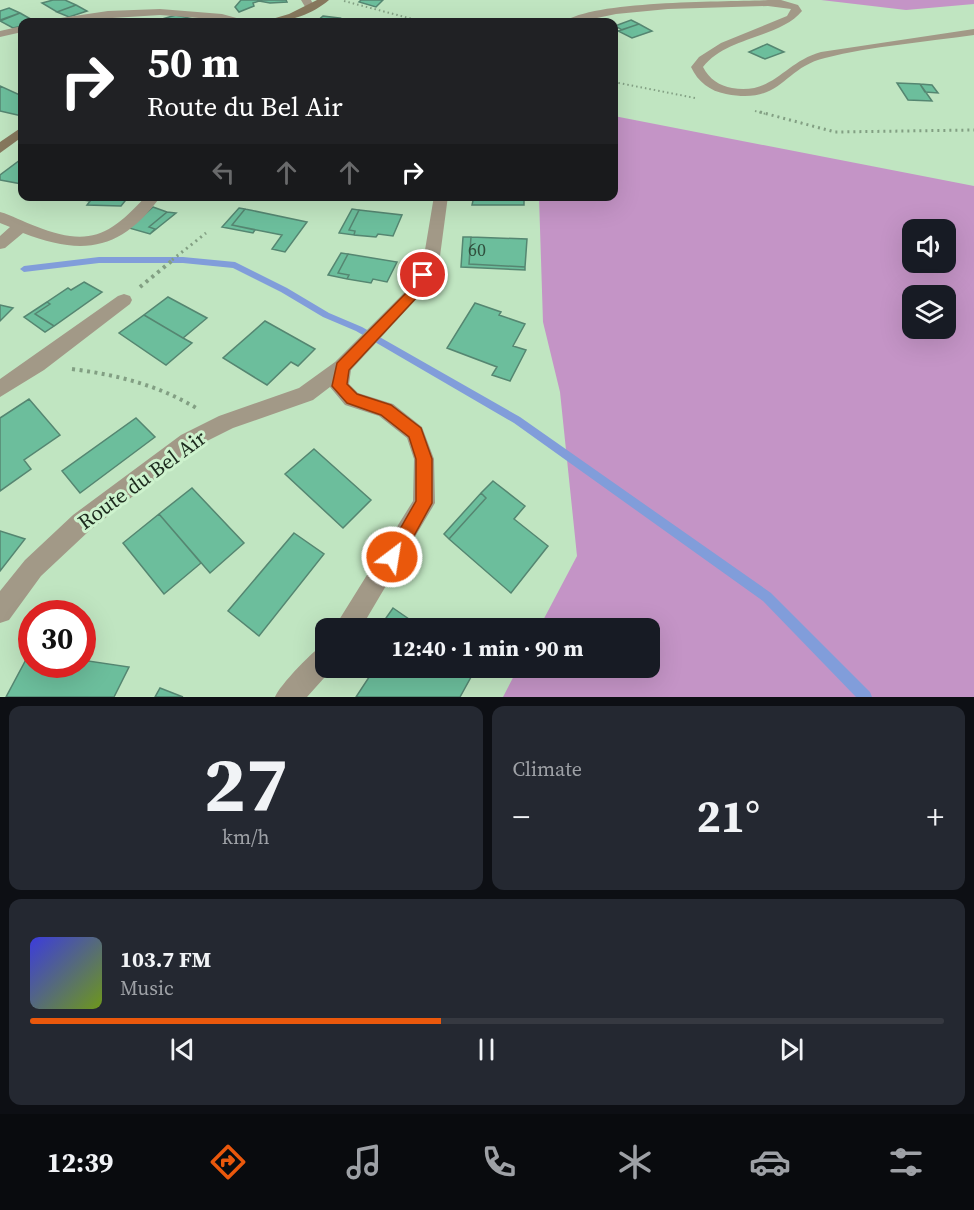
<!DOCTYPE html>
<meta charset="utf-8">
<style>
body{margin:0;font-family:"Source Serif 4",serif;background:#242831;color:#f1f3f6;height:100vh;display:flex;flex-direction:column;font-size:22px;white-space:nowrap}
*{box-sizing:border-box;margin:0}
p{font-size:20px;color:#9ea1a6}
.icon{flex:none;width:33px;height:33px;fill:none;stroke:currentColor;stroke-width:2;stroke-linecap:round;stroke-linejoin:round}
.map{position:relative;height:697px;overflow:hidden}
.side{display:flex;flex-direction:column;gap:9px;padding:9px;background:#0d0f14;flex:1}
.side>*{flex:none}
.banner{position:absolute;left:18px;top:18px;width:600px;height:183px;border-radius:12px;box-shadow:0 6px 24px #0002;background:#202124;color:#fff;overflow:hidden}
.buttons{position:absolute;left:902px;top:219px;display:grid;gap:12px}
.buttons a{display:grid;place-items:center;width:54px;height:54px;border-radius:12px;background:#171b24;box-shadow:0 6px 24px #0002;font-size:30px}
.speed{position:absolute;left:18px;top:600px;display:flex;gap:12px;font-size:30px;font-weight:700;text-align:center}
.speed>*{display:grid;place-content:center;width:78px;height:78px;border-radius:50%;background:#171b24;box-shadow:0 6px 24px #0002;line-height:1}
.speed .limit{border:9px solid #d22;background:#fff;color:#111}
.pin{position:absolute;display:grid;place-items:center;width:51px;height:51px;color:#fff;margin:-26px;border:3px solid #fff;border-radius:50%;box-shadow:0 2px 6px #0007}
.me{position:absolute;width:66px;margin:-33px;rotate:31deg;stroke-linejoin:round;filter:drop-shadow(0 0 4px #0008)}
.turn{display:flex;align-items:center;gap:21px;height:126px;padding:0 30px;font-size:27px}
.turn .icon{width:78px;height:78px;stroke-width:2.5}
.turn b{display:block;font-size:42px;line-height:51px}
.lanes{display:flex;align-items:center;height:57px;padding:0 30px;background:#0003;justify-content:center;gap:30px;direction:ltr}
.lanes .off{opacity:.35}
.big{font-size:45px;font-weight:700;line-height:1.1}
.side .widget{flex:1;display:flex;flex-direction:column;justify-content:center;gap:9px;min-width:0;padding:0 21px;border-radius:12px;background:#242831}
.side .dial{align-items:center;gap:0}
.dial b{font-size:78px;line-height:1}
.song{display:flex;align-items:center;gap:18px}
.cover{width:72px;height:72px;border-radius:9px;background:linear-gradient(135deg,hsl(240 70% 55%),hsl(80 70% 35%))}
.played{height:6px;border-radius:3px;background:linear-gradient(90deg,#ea580c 45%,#363941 45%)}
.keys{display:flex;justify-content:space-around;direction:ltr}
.heat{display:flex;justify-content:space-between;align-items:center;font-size:33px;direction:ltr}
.side .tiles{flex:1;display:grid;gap:9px;grid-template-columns:1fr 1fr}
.widget:last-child{grid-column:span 2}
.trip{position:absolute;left:315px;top:618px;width:345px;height:60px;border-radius:12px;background:#171b24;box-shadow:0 6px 24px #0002;font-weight:700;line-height:60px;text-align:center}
.menu{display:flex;height:96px;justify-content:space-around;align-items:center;background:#090b0e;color:#9ea1a6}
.menu .icon{width:42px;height:42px}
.menu .on{color:#ea580c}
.menu b{font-size:27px;color:#f1f3f6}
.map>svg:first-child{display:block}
.green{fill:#c494c6;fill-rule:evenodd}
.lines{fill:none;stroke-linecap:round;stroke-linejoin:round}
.stream{fill:#819dda;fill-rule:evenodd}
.building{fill:#6cbe9c;stroke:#558671;stroke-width:1.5}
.path-far2{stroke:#829f83;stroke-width:2;stroke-dasharray:1.5 3;stroke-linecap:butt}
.path-far1{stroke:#829f83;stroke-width:3;stroke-dasharray:2 4;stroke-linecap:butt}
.path{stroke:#829f83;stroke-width:4;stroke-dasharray:3 4.5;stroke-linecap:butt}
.street{fill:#a29987;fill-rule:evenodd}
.secondary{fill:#87795e;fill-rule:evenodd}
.route{fill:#ea580c;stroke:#983908;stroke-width:1.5}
.labels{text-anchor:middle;stroke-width:6;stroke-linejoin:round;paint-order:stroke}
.number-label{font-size:18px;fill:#304f3d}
.street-label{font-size:21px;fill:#1c2a1d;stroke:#cdf2cd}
</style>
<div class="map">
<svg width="974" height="697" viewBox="0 0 974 697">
<rect width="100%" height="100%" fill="#c0e5c1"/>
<path class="green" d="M821,0H974V4L906,10Z
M614,116L974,186V697H503L518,668H650V628H539L577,556L560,392L543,322L539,197L614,196ZM912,230H945V262H912ZM912,296H945V328H912Z"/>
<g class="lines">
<path class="stream" d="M99,257H183L235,262L287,288L329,313L362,327L520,417L771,593L870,692L872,697H856L763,601L514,423L356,331L323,317L281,292L233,268L183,263H99L24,272L20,269L24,266Z"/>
</g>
<path class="building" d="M53,0H65L76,5L57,12L42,3Z
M241,0H286L287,2L270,3L259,1L253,3L254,6L239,12L235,7Z
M361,0H383L376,7L359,2Z
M76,5L87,11L69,17L57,12Z
M9,8L20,13L0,20V11Z
M20,13L36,22H22V26L13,28L0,21Z
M176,15L193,19L200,22L155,21Z
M323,16L340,18L336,22H316Z
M631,20L639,24L622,30L615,26Z
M639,24L652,31L632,38L618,31Z
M767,44L784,52L765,59L749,52Z
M897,83L920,84L932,101L908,100Z
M920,84L932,85L938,93L925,92Z
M0,86L22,96V116L0,111Z
M20,160H22V184L0,180V175Z
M54,196H94L90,201Z
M94,196H129L121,206L87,205Z
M474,196H524V205H472Z
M153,207L167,212L149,227L155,229L150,234L129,228Z
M239,208L245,209L232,225L255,230L253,233L222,227Z
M245,209L307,222L285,252L272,249L282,235L232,225Z
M352,209L359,210L349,230L355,231L354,235L339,233Z
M359,210L402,215L393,236L378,234L376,237L354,235L355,231L349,230Z
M167,212L176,213L150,234L155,229L149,227Z
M463,237H471L469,264L525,267V270L461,267Z
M471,237L527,239L525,267L469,264Z
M341,253L348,254L338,273L349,275L347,279L328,275Z
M348,254L397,262L387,282L373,279L371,283L347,279L349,275L338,273Z
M84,282L102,292L54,326L35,314L50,304L47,302L68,288L71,290Z
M168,297L207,318L183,338L144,315Z
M47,302L50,304L35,314L54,326L45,332L24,317Z
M475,303L501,312L499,315L525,324L513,346L526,350L510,381L492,375L497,367L447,348Z
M0,305L13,308L0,321Z
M144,315L183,338L192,343L166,365L119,333Z
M265,321L315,349L298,366L291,362L267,385L223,358Z
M29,399L60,435L24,460L31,469L0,491V418Z
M136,418L155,437L80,493L62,471Z
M314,449L371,500L343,528L285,474Z
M493,481L525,506L514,519L548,546L511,593L449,539L486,498L481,493Z
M192,488L244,543L210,573L159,514Z
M481,493L486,498L449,539L444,534Z
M159,514L201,563L164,594L123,543Z
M0,531L25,539L0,571Z
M294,533L324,554L259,636L228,611Z
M393,608L422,628H379Z
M30,652L32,664H82V660L129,667L114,697H6Z
M375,668H476L460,697H356Z
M160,688L183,697H155Z"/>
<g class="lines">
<path class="path-far2" d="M344,1L424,22
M614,82L695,98
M755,111L766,114"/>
<path class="path-far1" d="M760,112L835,132L974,130
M172,260L206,233"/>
<path class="path" d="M140,287L174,259
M72,369C118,375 158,385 198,409"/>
<path class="street" d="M301,0H311L315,8L313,10H307Z
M768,0H781L798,5L802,11C780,38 727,36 703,67C709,79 720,86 732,88C774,95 784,62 821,52L974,29V35C926,42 872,46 825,58C782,68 783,105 726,94C710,91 698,82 691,67L699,57L721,43L787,16L791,9L768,6L668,9L616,14L578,22H564C593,0 727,2 768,0Z
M160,9L222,14L251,22L160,15L49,22L54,19L108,11Z
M22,26V32L0,37V31Z
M146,196H161C121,251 83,256 23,233L5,248L0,249V236L10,227L0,223V212C12,215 23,222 35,226C88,247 109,237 146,196Z
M434,196H448L440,256L421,294L351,370L349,384L358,393L393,404L422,427L434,459L435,503L361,628H334L413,501L414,459L407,438L379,416L345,405L330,387L313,400L233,428L195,447L89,531L41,576L9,620L0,623V591L25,560L73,515L181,435L219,416L299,388L335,362L407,290L424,256Z
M124,294L130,296L132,300L130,304L44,370L0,397V379L118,296Z
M326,643V668H333L307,697H275C279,686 315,648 326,643Z"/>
<path class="secondary" d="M317,0H329C312,15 284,24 262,22L289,14Z
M22,127V137L0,153V142Z"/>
</g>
<path class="route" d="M423,270L429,275L417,297L349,370L347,384L357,394L391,405L421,428L432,459V503L399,563L392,566L386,563L384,557L416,501V459L409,437L381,415L347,403L332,386L337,363L408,291L418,272Z"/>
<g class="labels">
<g class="number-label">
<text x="477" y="256">60</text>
</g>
<g class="street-label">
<text transform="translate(142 480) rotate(-36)" y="7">Route du Bel Air</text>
</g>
</g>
</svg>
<div class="buttons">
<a><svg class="icon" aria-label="sound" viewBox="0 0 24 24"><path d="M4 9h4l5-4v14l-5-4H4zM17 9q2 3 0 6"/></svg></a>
<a><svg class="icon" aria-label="layers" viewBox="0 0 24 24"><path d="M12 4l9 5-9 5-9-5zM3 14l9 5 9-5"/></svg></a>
</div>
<div class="speed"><div class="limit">30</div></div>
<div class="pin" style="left:423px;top:275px;background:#d93025"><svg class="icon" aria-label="arrive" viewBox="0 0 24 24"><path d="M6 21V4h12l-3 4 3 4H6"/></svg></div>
<svg class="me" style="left:392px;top:557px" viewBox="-20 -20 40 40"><circle r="17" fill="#ea580c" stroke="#fff" stroke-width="3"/><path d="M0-11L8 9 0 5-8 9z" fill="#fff"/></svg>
<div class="trip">12:40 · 1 min · 90 m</div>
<div class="banner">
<div class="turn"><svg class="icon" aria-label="right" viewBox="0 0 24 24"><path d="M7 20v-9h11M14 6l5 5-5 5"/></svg><div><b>50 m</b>Route du Bel Air</div></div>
<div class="lanes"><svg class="icon off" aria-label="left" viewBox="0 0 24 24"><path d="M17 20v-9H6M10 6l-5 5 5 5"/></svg><svg class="icon off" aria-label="ahead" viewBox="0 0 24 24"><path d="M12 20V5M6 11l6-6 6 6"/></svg><svg class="icon off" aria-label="ahead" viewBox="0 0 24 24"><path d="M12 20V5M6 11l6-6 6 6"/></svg><svg class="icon" aria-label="right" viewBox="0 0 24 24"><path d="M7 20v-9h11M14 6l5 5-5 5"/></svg></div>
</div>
</div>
<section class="side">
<div class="tiles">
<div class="widget dial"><b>27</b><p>km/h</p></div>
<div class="widget"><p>Climate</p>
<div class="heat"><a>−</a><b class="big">21°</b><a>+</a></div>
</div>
<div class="widget">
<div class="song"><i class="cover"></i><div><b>103.7 FM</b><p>Music</p></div></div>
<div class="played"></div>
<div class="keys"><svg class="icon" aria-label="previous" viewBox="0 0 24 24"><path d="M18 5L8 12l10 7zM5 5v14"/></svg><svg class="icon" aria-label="pause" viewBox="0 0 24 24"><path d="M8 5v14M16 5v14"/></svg><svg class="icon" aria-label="next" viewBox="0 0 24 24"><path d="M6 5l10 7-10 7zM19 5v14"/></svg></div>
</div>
</div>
</section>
<nav class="menu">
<b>12:39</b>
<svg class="icon on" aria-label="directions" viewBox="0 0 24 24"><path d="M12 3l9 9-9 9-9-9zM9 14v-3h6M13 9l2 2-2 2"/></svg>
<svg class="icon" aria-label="music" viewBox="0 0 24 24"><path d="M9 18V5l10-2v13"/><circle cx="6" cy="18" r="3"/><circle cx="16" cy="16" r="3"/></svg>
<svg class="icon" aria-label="phone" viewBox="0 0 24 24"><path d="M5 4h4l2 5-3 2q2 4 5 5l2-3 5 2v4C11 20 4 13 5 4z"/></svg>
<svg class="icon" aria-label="climate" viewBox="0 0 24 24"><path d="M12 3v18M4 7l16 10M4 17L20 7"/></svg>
<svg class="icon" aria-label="car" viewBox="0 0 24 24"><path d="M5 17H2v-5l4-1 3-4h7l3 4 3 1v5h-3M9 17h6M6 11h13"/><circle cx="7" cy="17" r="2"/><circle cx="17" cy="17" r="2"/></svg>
<svg class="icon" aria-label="filters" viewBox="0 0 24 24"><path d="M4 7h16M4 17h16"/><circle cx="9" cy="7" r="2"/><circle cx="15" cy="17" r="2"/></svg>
</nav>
